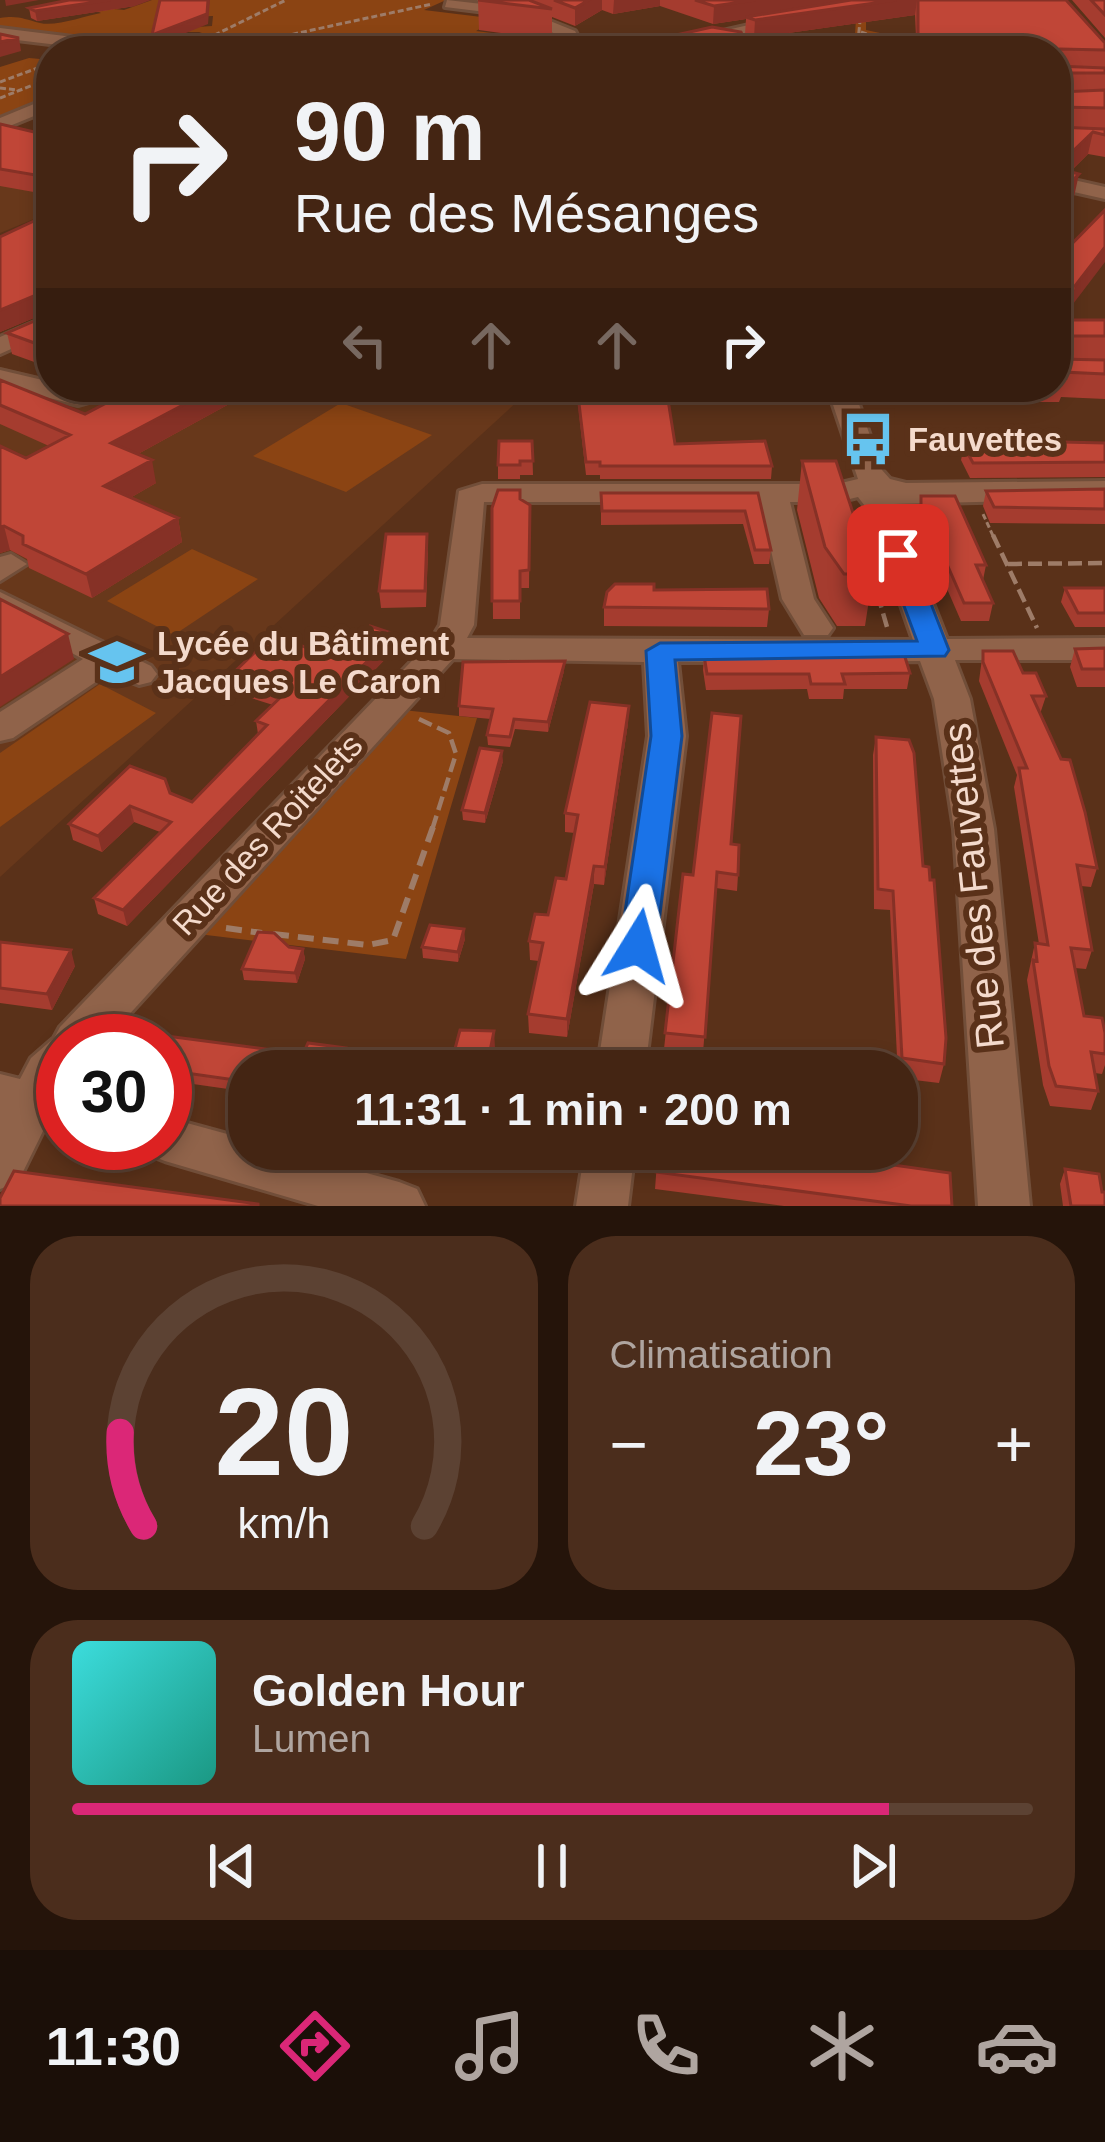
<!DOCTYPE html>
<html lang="fr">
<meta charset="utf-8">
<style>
body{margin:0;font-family:Arial,sans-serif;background:#4b2d1c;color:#f1f3f6;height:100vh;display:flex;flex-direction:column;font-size:45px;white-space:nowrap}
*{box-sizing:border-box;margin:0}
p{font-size:39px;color:#afa5a0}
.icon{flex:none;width:66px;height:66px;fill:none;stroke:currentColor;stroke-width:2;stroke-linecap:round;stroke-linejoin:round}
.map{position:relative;height:1206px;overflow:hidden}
.details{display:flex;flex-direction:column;gap:30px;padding:30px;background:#25140a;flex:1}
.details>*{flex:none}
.hud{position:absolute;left:36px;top:36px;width:1035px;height:366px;border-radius:48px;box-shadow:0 6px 18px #0003,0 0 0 3px #5c4233;background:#442513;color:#f1f3f6;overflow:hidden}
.speed{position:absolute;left:36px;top:1014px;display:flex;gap:24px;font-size:60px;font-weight:700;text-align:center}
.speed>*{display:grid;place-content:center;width:156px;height:156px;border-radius:50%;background:#442513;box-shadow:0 6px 18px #0003,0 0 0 3px #5c4233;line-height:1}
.speed .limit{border:18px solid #d22;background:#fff;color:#111}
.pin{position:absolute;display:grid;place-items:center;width:102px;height:102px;color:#fff;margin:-51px;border-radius:24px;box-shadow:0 6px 18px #0006}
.me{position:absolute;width:132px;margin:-66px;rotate:8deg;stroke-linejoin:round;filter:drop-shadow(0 0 9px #0008)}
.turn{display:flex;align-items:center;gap:42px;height:252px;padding:0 60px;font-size:54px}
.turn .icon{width:156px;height:156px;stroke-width:2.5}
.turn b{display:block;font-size:84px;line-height:102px}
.lanes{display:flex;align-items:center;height:114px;padding:0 60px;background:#0003;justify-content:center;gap:60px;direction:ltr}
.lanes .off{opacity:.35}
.big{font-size:90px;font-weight:700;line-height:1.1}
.details .tile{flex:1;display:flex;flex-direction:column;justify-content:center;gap:18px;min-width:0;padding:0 42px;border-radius:48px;background:#4b2d1c}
.details .dial{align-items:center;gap:0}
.dial svg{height:312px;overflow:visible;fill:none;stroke:#5c4233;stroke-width:7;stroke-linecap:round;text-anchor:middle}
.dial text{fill:#f1f3f6;stroke:none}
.song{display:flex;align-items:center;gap:36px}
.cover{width:144px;height:144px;border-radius:18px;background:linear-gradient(135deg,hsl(180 70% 55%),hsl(170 70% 35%))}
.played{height:12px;border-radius:6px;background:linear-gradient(90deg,#db2777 85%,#5c4233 85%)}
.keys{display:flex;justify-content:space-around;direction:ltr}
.heat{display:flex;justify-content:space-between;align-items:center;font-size:66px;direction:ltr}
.details .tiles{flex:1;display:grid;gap:30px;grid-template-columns:1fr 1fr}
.tile:last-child{grid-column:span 2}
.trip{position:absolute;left:228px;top:1050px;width:690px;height:120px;border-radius:48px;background:#442513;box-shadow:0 6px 18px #0003,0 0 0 3px #5c4233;font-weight:700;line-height:120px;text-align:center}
.menu{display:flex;height:192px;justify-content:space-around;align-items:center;background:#1b0f08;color:#afa5a0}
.menu .icon{width:84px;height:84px}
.menu .active{color:#db2777}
.menu b{font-size:54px;color:#f1f3f6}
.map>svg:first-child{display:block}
.built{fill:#68381b}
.green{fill:#8b4413}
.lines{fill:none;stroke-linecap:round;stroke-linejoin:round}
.minor-casing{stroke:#714e39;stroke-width:6}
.path-far2{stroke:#9e7c68;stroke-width:3;stroke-dasharray:6 3;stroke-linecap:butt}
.path-far1{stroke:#9e7c68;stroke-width:4.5;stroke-dasharray:14 6;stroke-linecap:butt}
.path{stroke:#9e7c68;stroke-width:6;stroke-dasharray:16 9;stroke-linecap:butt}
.minor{fill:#90634a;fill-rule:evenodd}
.wall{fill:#a53c2f}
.shaded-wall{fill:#863126}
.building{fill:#c04637;stroke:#863126;stroke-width:3}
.route{fill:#1a73e8;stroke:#114b97;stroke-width:3}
.labels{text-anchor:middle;stroke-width:12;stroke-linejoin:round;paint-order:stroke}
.poi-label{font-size:33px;font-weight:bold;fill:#f4dacc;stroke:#5a3119;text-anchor:start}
.street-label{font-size:33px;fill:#f4dacc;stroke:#5a3119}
.near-street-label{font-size:39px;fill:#f4dacc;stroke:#5a3119}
</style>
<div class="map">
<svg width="1105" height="1206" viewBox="0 0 1105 1206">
<rect width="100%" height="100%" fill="#5a3119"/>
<path class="built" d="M0,137L51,146V212L0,233Z
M0,367L51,379V387H533L0,877Z"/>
<path class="green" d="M152,0H446L424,10L498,19L476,31L555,41L561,37L566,45L563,51H300L299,39H239L237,49L241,51H223L222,40L199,32H179L181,28L212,26L213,16L155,18L154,27L165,29L161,41L151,49L0,29V18C18,15 24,19 40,23C56,27 84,16 101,13L86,6L124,10Z
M856,18L866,21V30L964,51H792L774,45L808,36L855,35Z
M29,58L51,60V96L0,116V67Z
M341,403L432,435L346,492L253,456Z
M192,549L258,579L174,635L107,601Z
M100,684L156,713L0,827V753Z
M403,710L477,718L406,959L198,934Z"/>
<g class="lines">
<defs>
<path id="minor" d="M447,0L482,4L477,0H497L575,31L584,48L570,51L563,37L510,15L445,7Z
M788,16L793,17V23L665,51H635Z
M0,28L146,46L154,51H108L0,38Z
M51,97V109L0,130V118Z
M1056,176L1105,187V199L1056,188Z
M51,315V331L0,354V337Z
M0,370L51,382V387H124L120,393L78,405L0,386Z
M827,387H853L882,470L890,479L906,483L1105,481V499L894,504L947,639L1105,638V660H955L970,699L994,829L1030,1206H978L954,829L934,699L920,661L678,662L686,736L645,1071H597L648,736L644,662L453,659L105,1041H63V1131L45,1127L18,1182L0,1189V1074L20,1079L31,1058L54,1038L60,1027L430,642L440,625L459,491L482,484H837L858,479ZM858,497L868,510L913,640L467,638L474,625L484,502H760L782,599L804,635H828L833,628L814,599L790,502H837Z
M11,554L27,564L0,581V557Z
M0,592L151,666L157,674L151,682L139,685L109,673L13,738L0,741V712L83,659L0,615Z
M165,1117L249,1140V1149H280L399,1182L417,1189L425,1206H318L165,1161L147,1154L142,1143H165Z
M585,1149H635L628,1206H576Z"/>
</defs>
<use href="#minor" class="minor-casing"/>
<path class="path-far2" d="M861,32L887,41L896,51
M257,42L432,4
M182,51L286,0
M467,51L540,43
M857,51L860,21
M0,82L51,63
M0,88L18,90
M0,98L51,78
M983,514L994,538"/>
<path class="path-far1" d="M993,535L1037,628
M1008,564L1105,563
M872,575L887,627
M419,719L449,733L456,754L432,830"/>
<path class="path" d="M226,928L262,933
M273,934L368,945L393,940L433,827"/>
<use href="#minor" class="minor"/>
</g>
<path class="wall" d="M478,0H1066L1105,43V157L1088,154L1070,172L1074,197L1056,216V51H912L916,37L915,15L754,38L745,35L746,19L713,24L660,6L613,14L602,10L575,26L552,17V40L479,30Z
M1072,0H1105V38Z
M135,6L37,21L31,18L29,8Z
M0,124L47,135L51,131V191L45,194L0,186Z
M1105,210L1070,308L1057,309L1056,260Z
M51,213V368L12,354L7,333L48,315V312L0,332V237Z
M1056,319L1105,320V399L1061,397L1059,402H996L993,396L870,397L866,387H1056Z
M0,380L85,414L137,387H260L138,454L156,483L130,498L178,518L182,542L92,598L29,568L27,559L10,550L0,553V446L26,458L49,446L0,424Z
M576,387H807L808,391L807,403H766L764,397H667L675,444L772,466L771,479H600V475H586Z
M532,441L533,475H520V479H498V465Z
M1019,441L1105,443V477L970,478L961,460L964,446L1019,445Z
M802,461L873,574L865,626H837L819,598L797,510Z
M1105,489V524L990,523L983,506L986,491Z
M601,493H758L771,550L769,564H754L743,524L601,525Z
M921,496L986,565L983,580L993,603L989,621H961L918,522Z
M520,499L530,505L529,588H520V619H493L492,508Z
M428,550L426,607L381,608L379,591Z
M1065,588H1105V627H1075L1061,602Z
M654,590L769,609L767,627L604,626V607Z
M394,634L395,649L127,926L98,914L94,898L160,832L134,822L102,852L73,840L69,824L170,793L192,802L258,734L256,721L273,705L232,692L230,676L346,649Z
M1105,648V687H1077L1070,667L1075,649Z
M983,651L1023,673L1046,696L1040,714L1097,868L1091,887L1081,886L1092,950L1086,969L1075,968L1084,1016L1105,1033V1065L1102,1074L1095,1073L1098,1091L1091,1110L1050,1106L1043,1085L1027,980L1035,943L1039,944L1014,787L1017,775L979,681Z
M704,655L910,673L907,689H844L843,699H809L807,689L706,690L703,670Z
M564,671L548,732L515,729L510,747L488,745L487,735L491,719L459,716V706Z
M628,723L604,885L594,884L567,1037L529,1033L528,1014L539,961L530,960L529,941L548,915L566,879L575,833L565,832V813Z
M876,737L923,866L944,1064L939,1083L898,1078L890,910L874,909L873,755Z
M503,761L485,823L463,820L462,810Z
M731,844L738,875L737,891L716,888L703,1053L664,1049L683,874L693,875Z
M465,939L458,962L423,958L422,947Z
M0,942L75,966L52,1010L0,1003Z
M289,947L303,949L305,959L297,983L244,980L242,969Z
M165,1041L347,1058L249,1071V1092L165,1080Z
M471,1149H556L554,1160Z
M658,1149L824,1156V1149H865V1161L952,1206H784L655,1189Z
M1065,1169L1102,1192L1105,1206H1063L1060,1184Z"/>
<path class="shaded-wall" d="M5,0H39L6,6Z
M110,0H151L135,6L37,21L35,11Z
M208,0H210L208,24L154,46L152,35Z
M589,0H602V10L575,26V8Z
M614,0H660V6L613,14Z
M755,0H864L746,17V19L713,24L714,6Z
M896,0H917L915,15L754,38L755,20Z
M19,38L21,51L0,57V42Z
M1093,132L1088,154L1067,174L1072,152Z
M51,172V191L45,194L41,176Z
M1079,174L1074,197L1056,216L1059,194Z
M1105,247V262L1070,308L1075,286Z
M48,290L51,311L0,332V310Z
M217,387H260L116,466L111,443Z
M152,460L156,483L109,510L104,486Z
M178,518L182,542L92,598L86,574Z
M4,526L10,550L0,553V527Z
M68,634L74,659L0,707V677Z
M394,634L395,649L127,926L123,910Z
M565,661L564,671L548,732V722Z
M629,706L628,723L604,885L605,867Z
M502,751L503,761L485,823V813Z
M130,806L134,822L102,852L98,836Z
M594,866V884L567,1037V1019Z
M464,929L465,939L458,962V952Z
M303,949L305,959L297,983L295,973Z
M71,950L75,966L52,1010L47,994Z
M494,1031L495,1048L490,1071H486Z
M346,1048L347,1058L343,1071H339Z"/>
<path class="building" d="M69,0H110L35,11L29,8Z
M160,0H208L207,14L152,35Z
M478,0H529L552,9Z
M554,0H589L575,8Z
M695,0H755L714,6Z
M851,0H896L755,20L746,17Z
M918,0H1066L1105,43V50L1060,49L1056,53V51H920L914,39L918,34Z
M1091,0H1105V15Z
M712,27L741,32L744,39L789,40L785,42L798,44L792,47L806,51H619L631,45Z
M0,34L19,38L0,42Z
M1056,60L1057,66L1105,68V73H1060L1056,77Z
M1056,79L1060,92L1105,90V108L1060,107L1056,112Z
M1056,115L1057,127L1105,129V135L1093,132L1072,152L1058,150L1056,160Z
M0,124L47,135L51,131V172L41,176L0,169Z
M1056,168L1079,174L1059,194H1056Z
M1105,210V247L1075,286H1058L1056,307V260Z
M51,213V349L7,333L48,315V290L0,310V237Z
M1056,320H1105V336H1061L1057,340L1058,359L1105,360V374L1061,372L1065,378H1056Z
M0,380L85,414L137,387H217L111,443L152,460L104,486L178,518L86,574L23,544V536L4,526L0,527V446L26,458L70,435L0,405Z
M577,387H666L675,444L765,441L772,466H600V462H586Z
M766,387H807L808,391H767Z
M499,441H532L533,461H520V465H498Z
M1019,441L1105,443V462L973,463L964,446L1021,445Z
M802,461H836L873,574H844L825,547Z
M1105,489V509L994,507L986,491Z
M498,490H520V499L530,505L529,570L520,571V601H492V508Z
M601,493H758L771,550H755L745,511H602Z
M921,496H955L986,565H976L993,603H964L921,505Z
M386,534H427L425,591H379Z
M615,584H654V590L767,589L769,609L604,607L607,592Z
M1065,588H1105V613H1078Z
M0,599L68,634L0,677Z
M370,626L394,634L123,910L94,898L171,822L130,806L98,836L69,824L130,766L165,779L170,793L192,802L267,725L256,721L284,694L230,676L272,636L326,654L334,645L346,649Z
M1105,648V669H1082L1075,649Z
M983,651H1013L1023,673H1036L1046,696H1032L1061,759L1070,760L1085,812L1097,868L1077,865L1092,950L1071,948L1084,1016L1102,1018L1105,1033V1054L1091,1052L1098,1091L1056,1086L1049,1066L1033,960L1037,961L1035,943L1048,945L1019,768H1027L983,662Z
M886,652L904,654L910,673L842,674L845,684H811L809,674H707L704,655Z
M565,661L548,722L514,719L510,737L487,735L493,709L459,706L463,662Z
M590,702L629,706L605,867L594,866L567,1019L528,1014L543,943L529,941L535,914L548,915L556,878L566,879L578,815L565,813Z
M712,713L741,716L731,844L739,845L738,875L717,872L705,1037L665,1033L683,874L693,875Z
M876,737L909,740L914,753L923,866L929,867L930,880H934L946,1038L944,1064L902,1058L893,891L878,889Z
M480,748L502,751L485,813L462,810Z
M430,925L464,929L458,952L422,947Z
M258,932L274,933L289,947L303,949L295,973L242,969Z
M0,942L71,950L47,994L0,988Z
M460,1030L494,1031L486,1071H449Z
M159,1035L303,1054L308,1043L346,1048L339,1071H249V1082L165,1070V1041H157Z
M658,1149H769L826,1156V1149H865V1161L950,1173L952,1206H911L656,1172Z
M1065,1169L1099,1174L1102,1192H1105V1206H1071Z
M14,1171L258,1204V1206H0V1198Z"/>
<path class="route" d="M898,547L912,555L949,650L945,656L675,660L682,736L656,946L651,956L638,960L625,956L620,946L651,736L646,651L660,643L917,641L885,555Z"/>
<defs>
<symbol id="bus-bare" viewBox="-9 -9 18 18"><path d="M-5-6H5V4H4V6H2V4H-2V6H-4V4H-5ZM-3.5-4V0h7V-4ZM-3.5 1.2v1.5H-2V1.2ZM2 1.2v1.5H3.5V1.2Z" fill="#66c4ef" stroke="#5a3119" stroke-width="2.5" paint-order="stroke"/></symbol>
<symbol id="school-bare" viewBox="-9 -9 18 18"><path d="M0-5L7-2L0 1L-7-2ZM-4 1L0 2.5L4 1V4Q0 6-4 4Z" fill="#66c4ef" stroke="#5a3119" stroke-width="2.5" paint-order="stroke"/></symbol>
</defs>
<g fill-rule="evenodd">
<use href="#bus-bare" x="830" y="401" width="76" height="76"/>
<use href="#school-bare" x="79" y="624" width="76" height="76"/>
</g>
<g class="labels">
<g class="poi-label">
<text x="908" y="451">Fauvettes</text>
<text x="157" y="655">Lycée du Bâtiment<tspan x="157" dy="38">Jacques Le Caron</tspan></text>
</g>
<g class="street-label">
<text transform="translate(267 834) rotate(-47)" y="12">Rue des Roitelets</text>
</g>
<g class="near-street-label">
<text transform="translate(973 886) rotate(-96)" y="14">Rue des Fauvettes</text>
</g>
</g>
</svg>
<div class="speed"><div class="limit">30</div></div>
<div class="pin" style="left:898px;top:555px;background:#d93025"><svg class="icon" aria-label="arrive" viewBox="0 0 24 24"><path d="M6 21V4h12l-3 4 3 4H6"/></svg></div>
<svg class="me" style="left:638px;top:946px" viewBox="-20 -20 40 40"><path d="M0-17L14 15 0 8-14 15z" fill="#1a73e8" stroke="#fff" stroke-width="4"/></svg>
<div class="trip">11:31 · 1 min · 200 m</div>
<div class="hud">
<div class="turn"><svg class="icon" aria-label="right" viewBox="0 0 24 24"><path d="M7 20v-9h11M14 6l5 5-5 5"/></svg><div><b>90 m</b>Rue des Mésanges</div></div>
<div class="lanes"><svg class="icon off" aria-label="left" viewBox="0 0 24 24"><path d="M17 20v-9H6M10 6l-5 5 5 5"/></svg><svg class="icon off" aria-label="ahead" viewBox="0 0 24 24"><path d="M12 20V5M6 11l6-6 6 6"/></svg><svg class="icon off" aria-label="ahead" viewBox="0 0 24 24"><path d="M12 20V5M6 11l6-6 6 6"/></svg><svg class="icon" aria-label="right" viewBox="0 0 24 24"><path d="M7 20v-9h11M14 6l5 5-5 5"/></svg></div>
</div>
</div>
<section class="details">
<div class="tiles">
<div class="tile dial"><svg viewBox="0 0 100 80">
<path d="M14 69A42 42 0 1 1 86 69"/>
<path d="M14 69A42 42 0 0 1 8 45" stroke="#db2777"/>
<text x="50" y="56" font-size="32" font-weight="700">20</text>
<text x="50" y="72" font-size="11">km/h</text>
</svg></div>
<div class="tile"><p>Climatisation</p>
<div class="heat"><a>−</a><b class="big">23°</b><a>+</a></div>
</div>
<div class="tile">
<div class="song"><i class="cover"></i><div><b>Golden Hour</b><p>Lumen</p></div></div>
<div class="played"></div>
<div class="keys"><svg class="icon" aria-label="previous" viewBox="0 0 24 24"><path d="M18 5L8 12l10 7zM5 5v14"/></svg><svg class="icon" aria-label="pause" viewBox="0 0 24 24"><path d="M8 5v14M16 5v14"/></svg><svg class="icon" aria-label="next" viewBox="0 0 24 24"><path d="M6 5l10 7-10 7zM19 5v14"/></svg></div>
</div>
</div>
</section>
<nav class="menu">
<b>11:30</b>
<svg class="icon active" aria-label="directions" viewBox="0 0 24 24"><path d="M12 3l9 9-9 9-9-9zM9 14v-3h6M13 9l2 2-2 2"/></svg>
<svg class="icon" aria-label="music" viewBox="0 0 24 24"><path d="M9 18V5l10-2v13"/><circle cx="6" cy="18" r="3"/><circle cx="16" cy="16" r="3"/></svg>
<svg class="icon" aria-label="phone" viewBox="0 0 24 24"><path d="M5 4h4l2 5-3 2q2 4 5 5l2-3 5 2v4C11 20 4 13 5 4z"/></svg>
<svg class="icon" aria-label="climate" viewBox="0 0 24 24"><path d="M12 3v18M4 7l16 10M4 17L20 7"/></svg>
<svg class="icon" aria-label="car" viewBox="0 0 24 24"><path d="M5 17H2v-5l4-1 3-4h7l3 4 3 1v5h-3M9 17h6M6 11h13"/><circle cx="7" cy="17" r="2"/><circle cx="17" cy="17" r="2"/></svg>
</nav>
